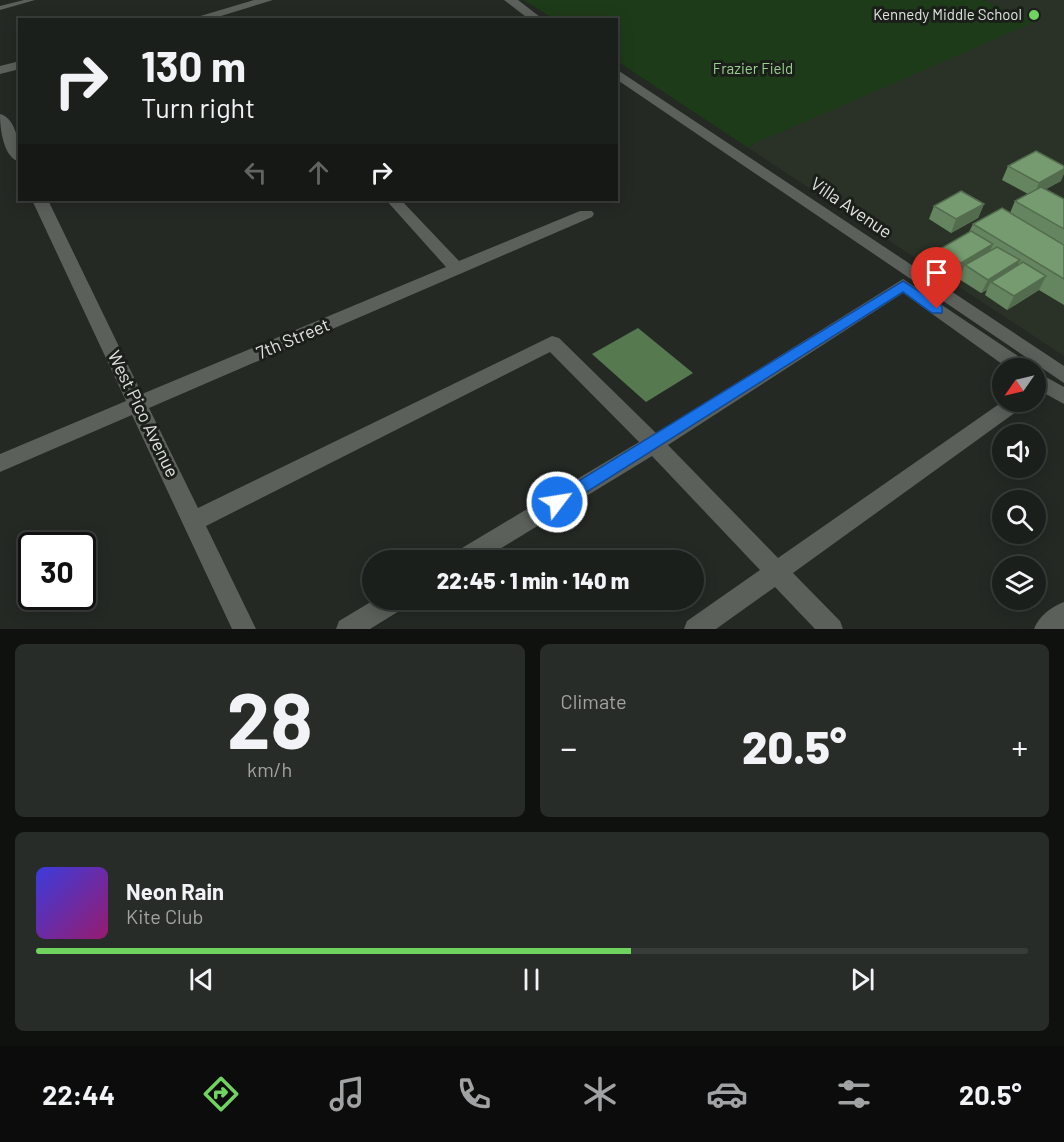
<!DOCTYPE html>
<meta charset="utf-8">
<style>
body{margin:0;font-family:Barlow,sans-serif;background:#282c28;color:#f1f3f6;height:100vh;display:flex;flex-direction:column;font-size:22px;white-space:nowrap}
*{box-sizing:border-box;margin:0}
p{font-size:20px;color:#a0a2a3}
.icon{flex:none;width:33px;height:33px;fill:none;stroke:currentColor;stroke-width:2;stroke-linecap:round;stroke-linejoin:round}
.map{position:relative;height:629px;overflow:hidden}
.details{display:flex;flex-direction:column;gap:15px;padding:15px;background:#0f110f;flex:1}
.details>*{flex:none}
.guide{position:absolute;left:18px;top:18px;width:600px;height:183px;border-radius:0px;box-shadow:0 3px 15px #0003,0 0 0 2px #393d3a;background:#1b1f1b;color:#f1f3f6;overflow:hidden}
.needle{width:39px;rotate:236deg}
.controls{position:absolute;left:992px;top:358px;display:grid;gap:12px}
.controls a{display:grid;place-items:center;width:54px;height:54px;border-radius:50%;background:#1b1f1b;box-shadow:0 3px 15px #0003,0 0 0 2px #393d3a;font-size:30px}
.speed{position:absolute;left:18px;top:532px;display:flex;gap:12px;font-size:30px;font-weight:700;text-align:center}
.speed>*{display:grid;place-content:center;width:78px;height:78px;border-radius:50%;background:#1b1f1b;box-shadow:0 3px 15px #0003,0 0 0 2px #393d3a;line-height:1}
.speed .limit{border:3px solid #111;border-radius:9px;background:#fff;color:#111}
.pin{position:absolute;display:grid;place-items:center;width:51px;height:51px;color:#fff;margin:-62px -26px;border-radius:50% 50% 50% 0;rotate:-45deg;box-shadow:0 0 6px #0007}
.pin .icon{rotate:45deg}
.me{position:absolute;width:66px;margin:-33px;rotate:59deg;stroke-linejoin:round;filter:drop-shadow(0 0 4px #0008)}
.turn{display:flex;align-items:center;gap:21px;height:126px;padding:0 24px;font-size:27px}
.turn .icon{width:78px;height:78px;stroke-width:2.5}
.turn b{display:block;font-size:42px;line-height:51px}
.lanes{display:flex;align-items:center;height:57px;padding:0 24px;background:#0003;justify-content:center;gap:30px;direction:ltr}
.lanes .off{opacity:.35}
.big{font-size:45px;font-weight:800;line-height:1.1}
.details .widget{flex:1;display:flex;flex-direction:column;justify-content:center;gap:9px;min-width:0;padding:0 21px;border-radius:9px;background:#282c28}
.details .dial{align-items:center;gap:0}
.dial b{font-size:78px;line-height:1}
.song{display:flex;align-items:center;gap:18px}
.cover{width:72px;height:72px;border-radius:9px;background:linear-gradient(135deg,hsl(240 70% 55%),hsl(320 70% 35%))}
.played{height:6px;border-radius:3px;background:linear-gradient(90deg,#70d35f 60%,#393d3a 60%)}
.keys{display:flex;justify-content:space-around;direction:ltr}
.heat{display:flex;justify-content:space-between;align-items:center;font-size:33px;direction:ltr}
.details .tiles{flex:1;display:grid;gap:15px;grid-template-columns:1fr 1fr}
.widget:last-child{grid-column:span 2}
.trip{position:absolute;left:362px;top:550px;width:342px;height:60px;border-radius:30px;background:#1b1f1b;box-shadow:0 3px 15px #0003,0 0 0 2px #393d3a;font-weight:800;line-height:60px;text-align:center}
.tabs{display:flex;height:96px;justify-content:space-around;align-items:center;background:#0b0c0b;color:#a0a2a3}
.tabs .icon{width:42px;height:42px}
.tabs .current{color:#70d35f}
.tabs b{font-size:27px;color:#f1f3f6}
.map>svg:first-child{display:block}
.built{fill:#2a3228}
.green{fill:#1e3b19}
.water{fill:#567950}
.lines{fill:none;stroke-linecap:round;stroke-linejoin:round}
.lane{fill:#5b605a;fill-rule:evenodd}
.street{fill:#5b605a;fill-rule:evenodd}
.wall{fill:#658560}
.shaded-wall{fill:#536c4e}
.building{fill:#769b70;stroke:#536c4e;stroke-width:1.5}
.route{fill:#1a73e8;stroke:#114b97;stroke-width:1.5}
.poi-dot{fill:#70d35f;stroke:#1b1f1a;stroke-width:2}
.labels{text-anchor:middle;stroke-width:6;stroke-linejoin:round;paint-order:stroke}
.far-poi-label{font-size:15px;fill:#e0e3df;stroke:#1b1f1a;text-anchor:end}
.far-park-label{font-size:15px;fill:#9ad090;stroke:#1b1f1a}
.street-label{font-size:18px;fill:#e0e3df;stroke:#1b1f1a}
</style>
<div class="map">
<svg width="1064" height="629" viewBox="0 0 1064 629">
<rect width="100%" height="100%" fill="#242924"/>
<path class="built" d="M983,0H1064V356L747,147L1034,22Z"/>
<path class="green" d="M524,0H983L1035,22L747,147L617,61L616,20L554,19Z"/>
<path class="water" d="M638,328L693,373L646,402L592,354Z"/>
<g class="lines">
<path class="lane" d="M24,0H35L0,10V6Z"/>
<path class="street" d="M254,0H273L208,20H187Z
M504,0H518L544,20H530Z
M20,61V69L0,74V66Z
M616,69L1064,366V383L616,79Z
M0,114C17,118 20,148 20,162C3,158 0,128 0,114Z
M32,200H48L142,394L446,267L386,200H401L459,261L580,211H592L594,214L592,217L149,408L198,508L552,336L559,338L656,433L903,279L1030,364L1033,369H1009L903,293L668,445L778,558L1002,402H1026L1023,407L793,573L840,621L843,629H815L775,587L716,629H684L687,621L760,570L652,456L480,561H448L452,554L639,442L550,352L206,526L256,629H232L132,415L0,472V454L126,401Z
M1035,371L1064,387V404L1035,388Z
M374,600H408L404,608L370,629H336L339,621Z
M1064,602V629H1034C1039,616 1051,607 1064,602Z"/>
</g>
<path class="wall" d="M1008,166L1061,181L1046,189L1064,199V305L1039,290L1007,310L985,295L987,290L981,293L959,279L962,272L955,276L934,263L940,249L969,232L973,224L1010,213L1015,201L1028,194L1002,180Z
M984,204L978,218L951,233L929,219L934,206Z"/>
<path class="shaded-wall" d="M1064,169V174L1061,181L1033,196L1039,183Z
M984,204L978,218L951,233L956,219Z
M993,244L987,258L965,265L962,272L955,276L961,263Z
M1020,260L1013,274L991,282L987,290L981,293L988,280Z
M1046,276L1039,290L1007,310L1014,296Z"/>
<path class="building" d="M1036,151L1064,166V169L1039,183L1008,166Z
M1041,187L1064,199V229L1015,201Z
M961,191L984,204L956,219L934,206Z
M1002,208L1064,245V279L973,224Z
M971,231L993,244L961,263L940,249Z
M997,247L1020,260L988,280L965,265Z
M1023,262L1046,276L1014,296L991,282Z"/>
<path class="route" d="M903,281L942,306V313H932L903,292L563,507H551L549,502L551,498Z"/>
<circle class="poi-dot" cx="1034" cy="15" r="6"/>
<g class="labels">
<g class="far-poi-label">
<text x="1022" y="20">Kennedy Middle School</text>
</g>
<g class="far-park-label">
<text x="753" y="74">Frazier Field</text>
</g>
<g class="street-label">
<text transform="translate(851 208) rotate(34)" y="6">Villa Avenue</text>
<text transform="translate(293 339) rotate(-23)" y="6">7th Street</text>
<text transform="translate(143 414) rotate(64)" y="6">West Pico Avenue</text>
</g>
</g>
</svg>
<div class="controls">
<a><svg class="needle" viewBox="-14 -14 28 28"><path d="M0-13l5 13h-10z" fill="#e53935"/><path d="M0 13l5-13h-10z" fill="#a0a2a3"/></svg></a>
<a><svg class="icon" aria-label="sound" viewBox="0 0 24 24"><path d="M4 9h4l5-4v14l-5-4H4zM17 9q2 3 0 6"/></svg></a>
<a><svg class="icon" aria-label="search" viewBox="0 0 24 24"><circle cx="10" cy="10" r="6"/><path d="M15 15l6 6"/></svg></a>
<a><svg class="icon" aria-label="layers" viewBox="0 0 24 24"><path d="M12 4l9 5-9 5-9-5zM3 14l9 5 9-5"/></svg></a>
</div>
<div class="speed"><div class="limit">30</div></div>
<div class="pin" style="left:937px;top:309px;background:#d93025"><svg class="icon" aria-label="arrive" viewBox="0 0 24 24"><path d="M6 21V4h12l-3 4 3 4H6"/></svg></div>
<svg class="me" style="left:557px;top:502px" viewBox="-20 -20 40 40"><circle r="17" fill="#1a73e8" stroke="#fff" stroke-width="3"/><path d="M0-11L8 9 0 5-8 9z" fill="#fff"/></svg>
<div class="trip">22:45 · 1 min · 140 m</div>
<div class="guide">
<div class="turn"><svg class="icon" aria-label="right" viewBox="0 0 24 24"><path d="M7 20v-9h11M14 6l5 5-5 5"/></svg><div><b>130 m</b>Turn right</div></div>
<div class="lanes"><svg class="icon off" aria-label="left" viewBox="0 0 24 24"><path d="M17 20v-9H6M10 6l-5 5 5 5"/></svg><svg class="icon off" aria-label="ahead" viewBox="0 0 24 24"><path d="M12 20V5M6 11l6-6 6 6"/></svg><svg class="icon" aria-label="right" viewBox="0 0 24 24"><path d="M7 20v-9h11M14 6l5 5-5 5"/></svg></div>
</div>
</div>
<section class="details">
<div class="tiles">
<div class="widget dial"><b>28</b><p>km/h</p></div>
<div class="widget"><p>Climate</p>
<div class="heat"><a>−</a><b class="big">20.5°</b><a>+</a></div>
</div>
<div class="widget">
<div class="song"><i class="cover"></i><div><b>Neon Rain</b><p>Kite Club</p></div></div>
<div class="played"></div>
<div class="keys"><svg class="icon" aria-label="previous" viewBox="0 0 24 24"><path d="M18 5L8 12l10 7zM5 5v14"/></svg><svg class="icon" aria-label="pause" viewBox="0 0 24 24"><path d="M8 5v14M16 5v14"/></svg><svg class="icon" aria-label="next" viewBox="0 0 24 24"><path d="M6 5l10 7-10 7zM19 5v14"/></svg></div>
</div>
</div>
</section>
<nav class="tabs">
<b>22:44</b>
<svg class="icon current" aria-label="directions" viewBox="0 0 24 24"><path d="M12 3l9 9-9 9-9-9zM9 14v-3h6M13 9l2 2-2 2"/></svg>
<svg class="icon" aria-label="music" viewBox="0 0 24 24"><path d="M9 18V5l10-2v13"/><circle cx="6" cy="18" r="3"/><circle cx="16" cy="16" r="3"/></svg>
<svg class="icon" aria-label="phone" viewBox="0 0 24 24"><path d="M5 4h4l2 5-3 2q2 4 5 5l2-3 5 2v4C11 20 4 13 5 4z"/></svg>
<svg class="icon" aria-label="climate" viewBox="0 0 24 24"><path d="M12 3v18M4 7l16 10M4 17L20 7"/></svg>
<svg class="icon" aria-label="car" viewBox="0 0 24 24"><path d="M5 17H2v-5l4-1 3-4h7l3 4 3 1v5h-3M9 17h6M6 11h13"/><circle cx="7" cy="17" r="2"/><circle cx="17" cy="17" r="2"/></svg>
<svg class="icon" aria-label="filters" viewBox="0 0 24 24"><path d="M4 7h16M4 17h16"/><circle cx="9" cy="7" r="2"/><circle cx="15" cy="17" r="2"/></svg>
<b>20.5°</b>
</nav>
